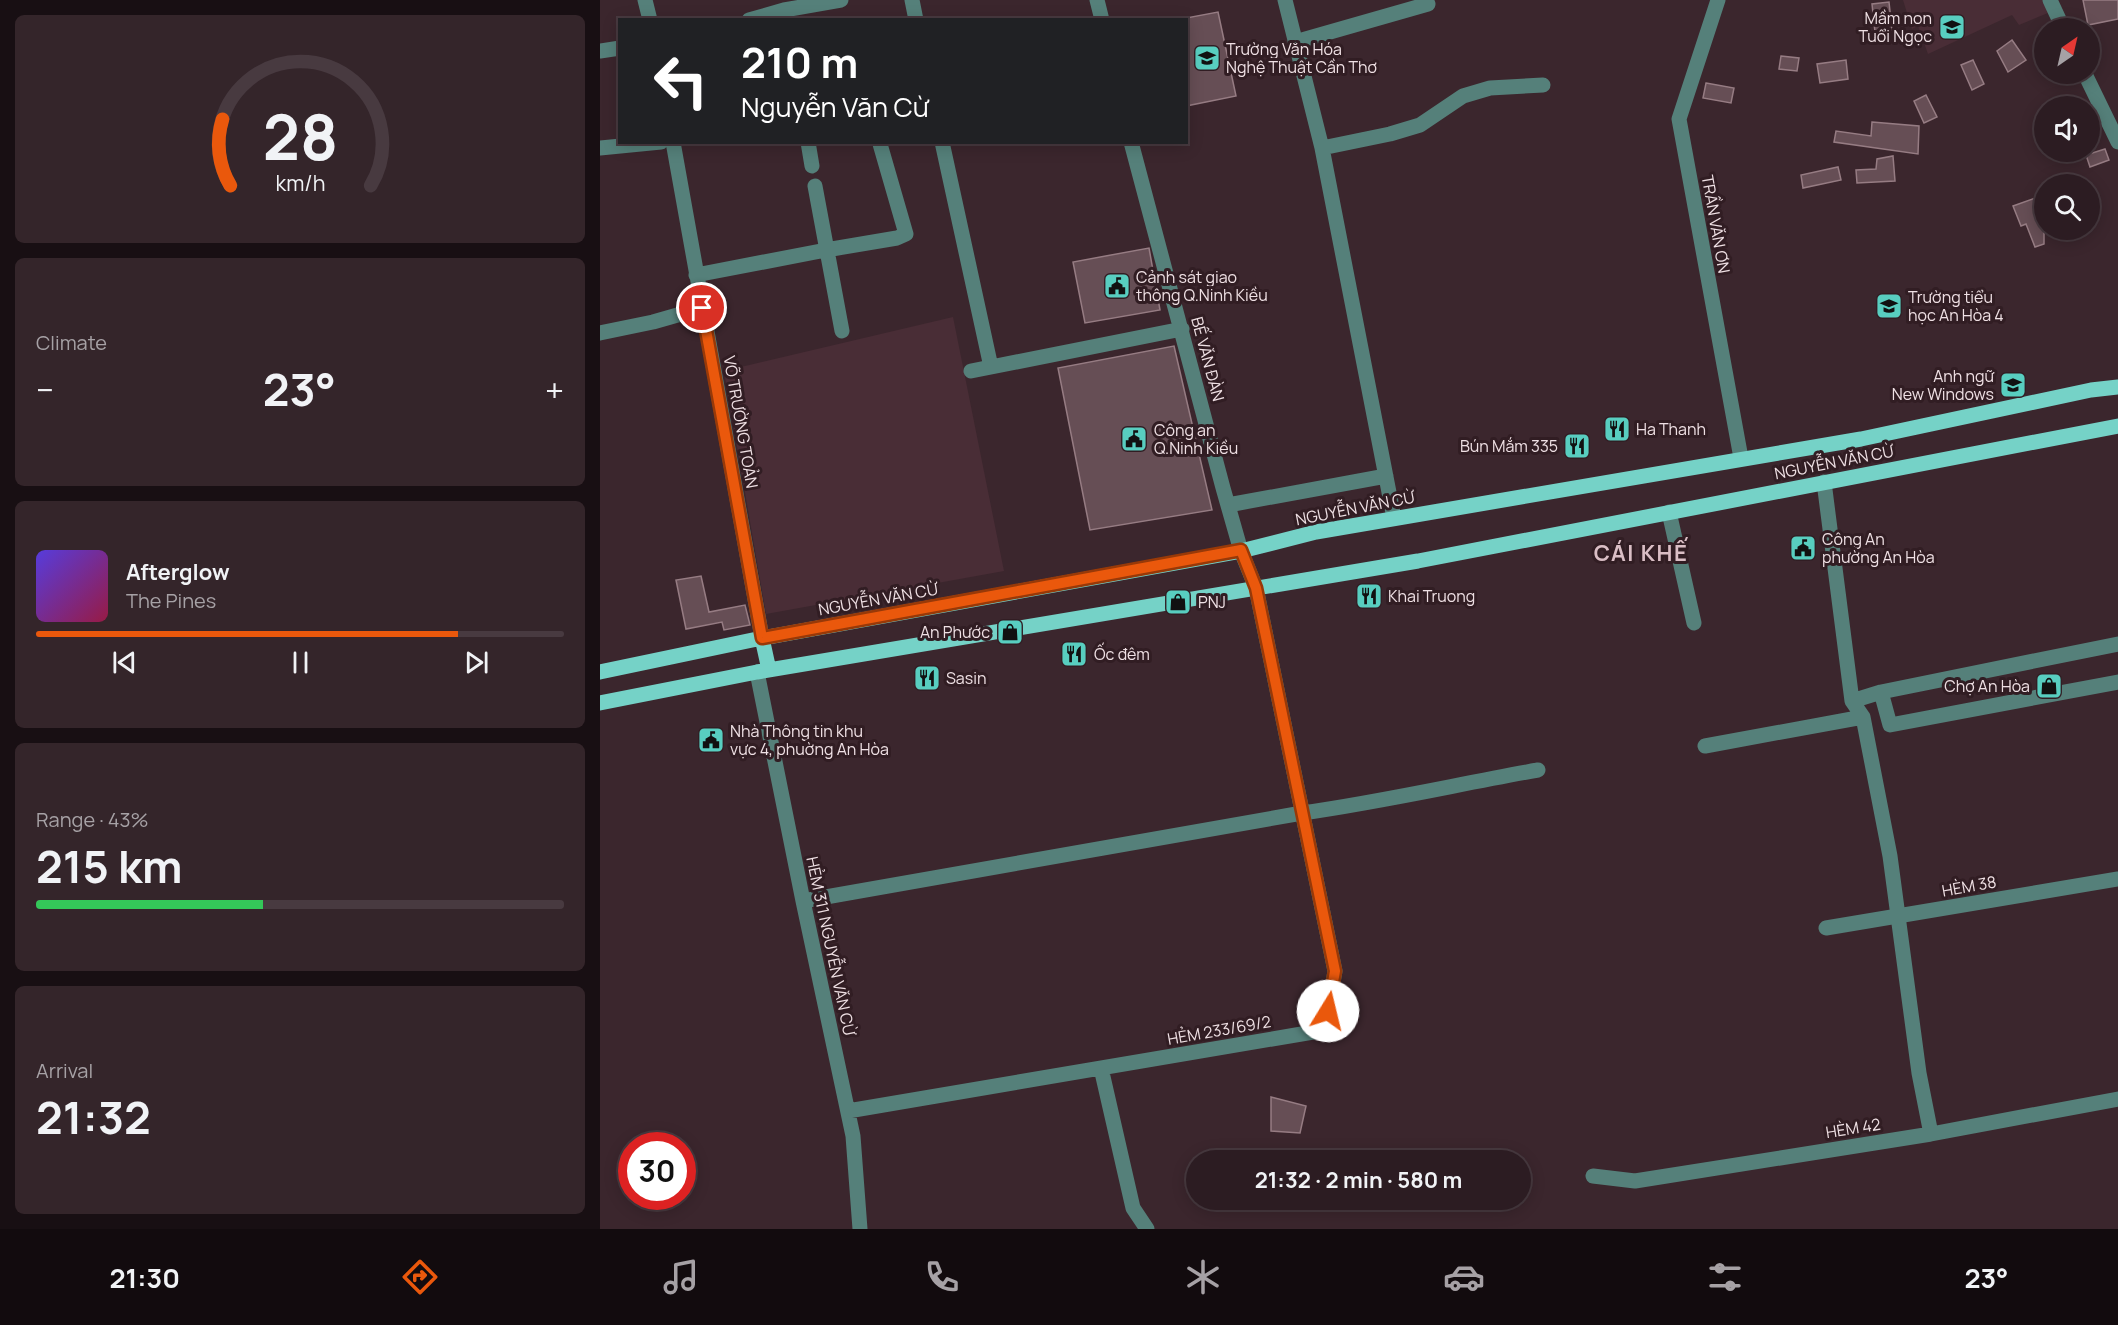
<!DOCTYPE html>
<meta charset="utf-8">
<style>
body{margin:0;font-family:Manrope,sans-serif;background:#34252a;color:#f1f3f6;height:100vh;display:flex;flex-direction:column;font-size:22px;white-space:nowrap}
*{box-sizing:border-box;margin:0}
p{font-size:20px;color:#a6a1a5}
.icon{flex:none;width:33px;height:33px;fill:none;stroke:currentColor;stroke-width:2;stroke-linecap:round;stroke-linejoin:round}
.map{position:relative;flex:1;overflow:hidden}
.sheet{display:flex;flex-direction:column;gap:15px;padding:15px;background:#180f13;width:600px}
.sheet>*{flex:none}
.banner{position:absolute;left:18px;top:18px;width:570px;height:126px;border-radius:0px;box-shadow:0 3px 15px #0003,0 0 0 2px #483a40;background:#202124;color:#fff;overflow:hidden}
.needle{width:39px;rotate:34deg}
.tools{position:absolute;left:1434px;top:18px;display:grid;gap:12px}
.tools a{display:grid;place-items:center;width:66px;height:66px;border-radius:50%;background:#2c1c22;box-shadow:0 3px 15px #0003,0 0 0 2px #483a40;font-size:30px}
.speed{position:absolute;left:18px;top:1132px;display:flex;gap:12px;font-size:30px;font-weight:700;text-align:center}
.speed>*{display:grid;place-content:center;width:78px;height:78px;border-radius:50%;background:#2c1c22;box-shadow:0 3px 15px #0003,0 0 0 2px #483a40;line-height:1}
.speed .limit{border:9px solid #d22;background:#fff;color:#111}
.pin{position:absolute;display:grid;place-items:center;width:51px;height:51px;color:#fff;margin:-26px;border:3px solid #fff;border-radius:50%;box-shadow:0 2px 6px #0007}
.me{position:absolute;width:66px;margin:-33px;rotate:9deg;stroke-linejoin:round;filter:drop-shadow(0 0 4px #0008)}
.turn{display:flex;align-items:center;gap:21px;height:126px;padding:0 24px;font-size:27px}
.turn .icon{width:78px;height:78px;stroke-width:2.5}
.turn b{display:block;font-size:42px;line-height:51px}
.big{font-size:45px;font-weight:700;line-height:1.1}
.sheet .widget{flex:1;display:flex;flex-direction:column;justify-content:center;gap:9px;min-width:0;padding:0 21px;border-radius:9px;background:#34252a}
.sheet .dial{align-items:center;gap:0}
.dial svg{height:156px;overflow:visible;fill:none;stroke:#483a40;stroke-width:7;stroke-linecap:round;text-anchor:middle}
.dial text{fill:#f1f3f6;stroke:none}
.song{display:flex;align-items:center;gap:18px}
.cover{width:72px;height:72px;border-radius:9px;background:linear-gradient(135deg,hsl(250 70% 55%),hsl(340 70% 35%))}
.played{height:6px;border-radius:3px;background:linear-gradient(90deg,#ea580c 80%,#483a40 80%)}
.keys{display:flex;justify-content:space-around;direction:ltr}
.heat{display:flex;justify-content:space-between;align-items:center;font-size:33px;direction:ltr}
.charge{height:9px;border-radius:4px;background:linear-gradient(90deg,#34c759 43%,#483a40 0)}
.trip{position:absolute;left:586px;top:1150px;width:345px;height:60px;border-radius:30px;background:#2c1c22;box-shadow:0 3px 15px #0003,0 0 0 2px #483a40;font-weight:700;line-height:60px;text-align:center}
.tabs{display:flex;height:96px;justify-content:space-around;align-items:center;background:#120b0e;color:#a6a1a5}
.tabs .icon{width:42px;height:42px}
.tabs .on{color:#ea580c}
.tabs b{font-size:27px;color:#f1f3f6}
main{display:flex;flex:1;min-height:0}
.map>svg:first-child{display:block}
.built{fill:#492d36}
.building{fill:#664e55;stroke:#967c83;stroke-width:1.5}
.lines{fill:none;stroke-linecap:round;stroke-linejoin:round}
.minor{stroke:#55807a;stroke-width:15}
.major{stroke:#75d2c7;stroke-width:15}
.route-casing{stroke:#983908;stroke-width:15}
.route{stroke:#ea580c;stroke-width:10}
.labels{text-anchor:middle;stroke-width:6;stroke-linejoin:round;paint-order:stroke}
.poi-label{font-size:16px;fill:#efe0e4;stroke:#311d23;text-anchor:start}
.street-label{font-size:16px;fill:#efe0e4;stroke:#311d23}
.district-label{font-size:22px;font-weight:bold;letter-spacing:1.5px;fill:#dabec5;stroke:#311d23}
</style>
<main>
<section class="sheet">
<div class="widget dial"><svg viewBox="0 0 100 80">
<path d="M14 69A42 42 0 1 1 86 69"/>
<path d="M14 69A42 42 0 0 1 10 35" stroke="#ea580c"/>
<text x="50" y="56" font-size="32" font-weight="700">28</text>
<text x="50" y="72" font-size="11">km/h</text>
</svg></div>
<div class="widget"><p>Climate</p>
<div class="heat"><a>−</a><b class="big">23°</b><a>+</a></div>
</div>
<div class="widget">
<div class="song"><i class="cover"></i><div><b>Afterglow</b><p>The Pines</p></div></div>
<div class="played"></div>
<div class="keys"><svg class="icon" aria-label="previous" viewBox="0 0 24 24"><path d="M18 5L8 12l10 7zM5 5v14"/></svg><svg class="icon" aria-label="pause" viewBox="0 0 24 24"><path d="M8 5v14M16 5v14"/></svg><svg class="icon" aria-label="next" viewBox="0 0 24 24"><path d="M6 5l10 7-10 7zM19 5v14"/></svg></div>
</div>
<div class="widget"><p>Range · 43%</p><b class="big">215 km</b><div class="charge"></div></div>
<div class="widget"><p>Arrival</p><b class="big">21:32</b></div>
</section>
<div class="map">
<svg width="1518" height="1229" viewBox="0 0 1518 1229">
<rect width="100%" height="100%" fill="#3b262d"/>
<path class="built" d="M1303,0H1444L1448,13L1419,25L1412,15L1328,54L1318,26L1312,29Z
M353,317L404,571L166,614L124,371Z"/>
<path class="building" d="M1483,0H1518V19L1488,25Z
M1289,2L1292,30L1275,32L1272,4Z
M618,12L636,96L586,106V18Z
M1412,40L1426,60L1408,72L1397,51Z
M1181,56L1199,58L1197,71L1179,69Z
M1246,60L1248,79L1220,83L1217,64Z
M1373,60L1384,84L1372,90L1361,65Z
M1106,83L1134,88L1131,103L1103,98Z
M1326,95L1337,117L1324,123L1314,101Z
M1272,122L1319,126L1318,154L1234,142L1236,131L1271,136Z
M1505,149L1509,160L1490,167L1486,155Z
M1293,156L1295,181L1257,183L1256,170L1276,169L1277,159Z
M1238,167L1241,180L1203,188L1201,175Z
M1444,195V244L1435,247L1426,224L1421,226L1413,206Z
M549,248L560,310L485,323L473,262Z
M574,346L612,510L490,530L458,368Z
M101,576L109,612L145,605L150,625L124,630L122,622L86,629L76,580Z
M671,1097L706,1106L700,1133L671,1131Z"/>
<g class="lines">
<path class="minor" d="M45,0L50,20
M312,0L316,20
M497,0L502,20
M685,0L722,148L794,518
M1118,0L1079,119L1141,458
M1450,0L1463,28
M149,20L184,10L241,0
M695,42L828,4
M0,51L20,48
M1485,74L1518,142
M73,142L162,638
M208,142L212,166
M342,142L391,367
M0,148L61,142
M722,148L790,134L820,125L863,96L890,88L943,85
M215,186L242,331
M96,275L226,250L297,238L306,234L280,144
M0,333L53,322L102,308
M371,371L582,329
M1224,482L1252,701L1281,692L1518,644
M628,505L786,476
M1069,512L1094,623
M157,672L203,901L253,1136L260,1229
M1281,692L1290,725L1518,682
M1252,701L1263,717L1290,856L1319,1073L1331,1134
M1105,746L1263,717
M203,901L702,813C781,802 859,784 938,770
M1226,928L1518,879
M501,1068L533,1208L547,1229
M248,1111L725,1030L735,971L656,588L641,551L623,488L531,142
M993,1176L1035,1181L1331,1134L1518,1099"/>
<path class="major" d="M162,638L169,670
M0,672L162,638L641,551L716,532L1261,439L1491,390L1518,387
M0,703L157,672L818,561L1518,426"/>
</g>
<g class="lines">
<defs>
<path id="route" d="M102,308L162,638L641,550L656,588L735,971L728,1011"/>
</defs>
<use href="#route" class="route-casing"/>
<use href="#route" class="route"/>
</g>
<defs>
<symbol id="school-square" viewBox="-11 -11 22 22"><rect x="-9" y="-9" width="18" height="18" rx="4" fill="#58cec0" stroke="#311d23"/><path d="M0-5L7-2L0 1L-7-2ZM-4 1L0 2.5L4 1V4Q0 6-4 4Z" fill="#111"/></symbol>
<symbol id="civic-square" viewBox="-11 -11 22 22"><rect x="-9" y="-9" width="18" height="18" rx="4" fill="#58cec0" stroke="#311d23"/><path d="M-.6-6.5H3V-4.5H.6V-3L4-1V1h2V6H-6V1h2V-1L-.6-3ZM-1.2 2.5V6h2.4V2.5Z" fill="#111"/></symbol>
<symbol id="restaurant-square" viewBox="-11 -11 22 22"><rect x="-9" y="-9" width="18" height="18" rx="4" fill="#58cec0" stroke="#311d23"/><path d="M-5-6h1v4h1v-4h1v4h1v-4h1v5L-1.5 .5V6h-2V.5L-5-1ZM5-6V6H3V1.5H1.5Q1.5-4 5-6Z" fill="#111"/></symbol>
<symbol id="shop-square" viewBox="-11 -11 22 22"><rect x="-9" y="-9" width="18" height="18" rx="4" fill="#58cec0" stroke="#311d23"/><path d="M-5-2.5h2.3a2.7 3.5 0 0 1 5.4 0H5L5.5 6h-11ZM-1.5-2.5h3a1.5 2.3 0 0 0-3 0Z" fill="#111"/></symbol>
</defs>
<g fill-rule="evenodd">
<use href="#school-square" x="1337" y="12" width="30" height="30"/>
<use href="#school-square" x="592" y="43" width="30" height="30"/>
<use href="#civic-square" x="502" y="271" width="30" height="30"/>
<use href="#school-square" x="1274" y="291" width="30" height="30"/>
<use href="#school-square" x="1398" y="370" width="30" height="30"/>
<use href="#restaurant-square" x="1002" y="414" width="30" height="30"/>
<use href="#civic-square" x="519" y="424" width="30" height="30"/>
<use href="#restaurant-square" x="962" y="431" width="30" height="30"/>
<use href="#civic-square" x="1188" y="533" width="30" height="30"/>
<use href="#restaurant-square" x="754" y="581" width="30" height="30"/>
<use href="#shop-square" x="563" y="587" width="30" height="30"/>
<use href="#shop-square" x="395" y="617" width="30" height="30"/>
<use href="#restaurant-square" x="459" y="639" width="30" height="30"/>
<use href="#restaurant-square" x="312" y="663" width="30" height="30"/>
<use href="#shop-square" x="1434" y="671" width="30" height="30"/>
<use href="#civic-square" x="96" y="725" width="30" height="30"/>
</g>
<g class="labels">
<g class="poi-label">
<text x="1332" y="24" text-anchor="end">Mầm non<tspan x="1332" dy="18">Tuổi Ngọc</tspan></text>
<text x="626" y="55">Trường Văn Hóa<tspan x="626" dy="18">Nghệ Thuật Cần Thơ</tspan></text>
<text x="536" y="283">Cảnh sát giao<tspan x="536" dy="18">thông Q.Ninh Kiều</tspan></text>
<text x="1308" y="303">Trường tiểu<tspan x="1308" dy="18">học An Hòa 4</tspan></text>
<text x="1394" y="382" text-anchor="end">Anh ngữ<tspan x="1394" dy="18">New Windows</tspan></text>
<text x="1036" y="435">Ha Thanh</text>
<text x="554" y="436">Công an<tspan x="554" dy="18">Q.Ninh Kiều</tspan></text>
<text x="958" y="452" text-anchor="end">Bún Mắm 335</text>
<text x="1222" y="545">Công An<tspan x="1222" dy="18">phường An Hòa</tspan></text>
<text x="788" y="602">Khai Truong</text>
<text x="598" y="608">PNJ</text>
<text x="390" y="638" text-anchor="end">An Phước</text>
<text x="494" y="660">Ốc đêm</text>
<text x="346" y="684">Sasin</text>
<text x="1430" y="692" text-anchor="end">Chợ An Hòa</text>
<text x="130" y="737">Nhà Thông tin khu<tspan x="130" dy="18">vực 4, phuờng An Hòa</tspan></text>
</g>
<g class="street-label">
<text transform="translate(1116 224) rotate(80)" y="6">TRẦN VĂN ƠN</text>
<text transform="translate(608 359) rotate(75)" y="6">BẾ VĂN ĐÀN</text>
<text transform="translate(141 422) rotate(80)" y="6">VÕ TRƯỜNG TOẢN</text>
<text transform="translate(1234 462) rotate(-11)" y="6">NGUYỄN VĂN CỪ</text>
<text transform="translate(755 508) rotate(-11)" y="6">NGUYỄN VĂN CỪ</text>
<text transform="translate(278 599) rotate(-10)" y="6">NGUYỄN VĂN CỪ</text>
<text transform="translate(1369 886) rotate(-10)" y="6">HÈM 38</text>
<text transform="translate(231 946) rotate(78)" y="6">HẺM 311 NGUYỄN VĂN CỪ</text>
<text transform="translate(619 1030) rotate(-10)" y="6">HẺM 233/69/2</text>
<text transform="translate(1253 1128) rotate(-9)" y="6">HÈM 42</text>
</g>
<g class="district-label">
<text x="1041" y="561">CÁI KHẾ</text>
</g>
</g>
</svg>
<div class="tools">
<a><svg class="needle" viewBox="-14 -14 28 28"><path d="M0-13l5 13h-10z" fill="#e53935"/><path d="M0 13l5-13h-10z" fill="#a6a1a5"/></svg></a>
<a><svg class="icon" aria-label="sound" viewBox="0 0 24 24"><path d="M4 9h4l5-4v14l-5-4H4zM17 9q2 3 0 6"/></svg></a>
<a><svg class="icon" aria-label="search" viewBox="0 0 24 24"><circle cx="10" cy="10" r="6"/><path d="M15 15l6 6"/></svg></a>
</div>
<div class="speed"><div class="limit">30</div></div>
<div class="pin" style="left:102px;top:308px;background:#d93025"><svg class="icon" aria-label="arrive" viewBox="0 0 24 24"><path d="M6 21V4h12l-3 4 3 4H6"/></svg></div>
<svg class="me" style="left:728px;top:1011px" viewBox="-20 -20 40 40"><circle r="19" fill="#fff"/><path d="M0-13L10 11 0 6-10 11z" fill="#ea580c"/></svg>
<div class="trip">21:32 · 2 min · 580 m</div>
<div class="banner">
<div class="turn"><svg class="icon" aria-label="left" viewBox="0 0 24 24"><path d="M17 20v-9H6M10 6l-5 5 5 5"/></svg><div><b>210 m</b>Nguyễn Văn Cừ</div></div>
</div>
</div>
</main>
<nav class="tabs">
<b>21:30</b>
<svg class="icon on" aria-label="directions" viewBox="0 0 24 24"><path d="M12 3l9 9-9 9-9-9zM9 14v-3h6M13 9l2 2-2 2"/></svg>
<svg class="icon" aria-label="music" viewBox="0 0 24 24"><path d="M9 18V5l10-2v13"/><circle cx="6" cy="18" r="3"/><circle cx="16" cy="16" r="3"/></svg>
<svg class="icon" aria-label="phone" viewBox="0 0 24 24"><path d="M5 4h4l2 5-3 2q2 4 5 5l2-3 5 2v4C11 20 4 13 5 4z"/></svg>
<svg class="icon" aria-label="climate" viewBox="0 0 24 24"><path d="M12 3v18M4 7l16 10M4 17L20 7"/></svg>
<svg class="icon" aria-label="car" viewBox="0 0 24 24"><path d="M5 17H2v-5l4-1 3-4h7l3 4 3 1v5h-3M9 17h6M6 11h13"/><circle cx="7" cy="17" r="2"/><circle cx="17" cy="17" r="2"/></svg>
<svg class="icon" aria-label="filters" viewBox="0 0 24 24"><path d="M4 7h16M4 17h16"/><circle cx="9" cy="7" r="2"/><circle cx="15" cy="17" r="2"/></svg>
<b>23°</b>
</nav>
